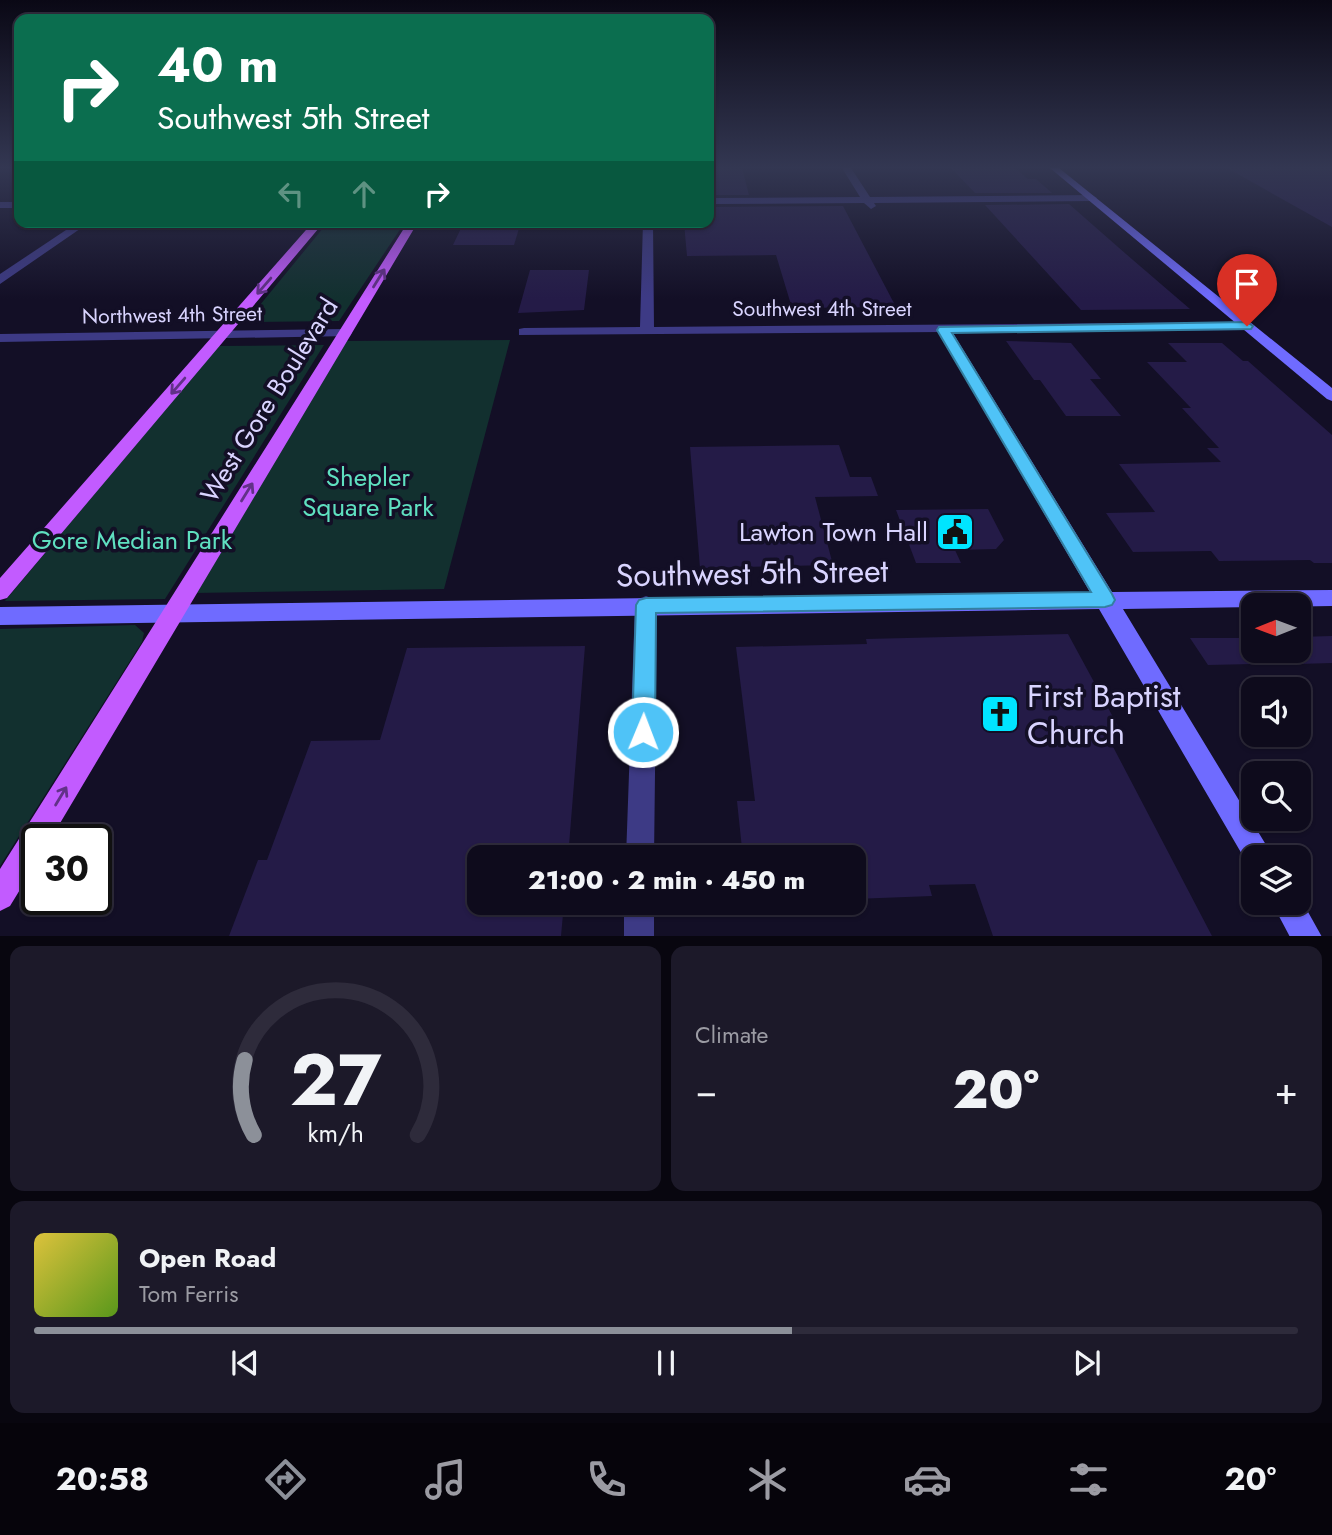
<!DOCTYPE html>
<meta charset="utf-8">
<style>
body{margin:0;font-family:Jost,sans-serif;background:#1c1929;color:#f1f3f6;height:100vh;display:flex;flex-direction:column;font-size:26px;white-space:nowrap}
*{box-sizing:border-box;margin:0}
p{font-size:23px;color:#9b9ba3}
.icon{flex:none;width:38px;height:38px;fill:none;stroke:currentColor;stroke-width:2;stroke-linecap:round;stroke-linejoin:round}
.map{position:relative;height:936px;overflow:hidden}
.details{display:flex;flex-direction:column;gap:10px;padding:10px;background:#08060f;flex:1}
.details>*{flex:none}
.top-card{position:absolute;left:14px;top:14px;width:700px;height:214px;border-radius:14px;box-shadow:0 2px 5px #0004,0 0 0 2px #2e2b3b;background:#0b6e4f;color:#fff;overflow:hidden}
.needle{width:46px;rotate:269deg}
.controls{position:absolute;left:1241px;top:593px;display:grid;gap:14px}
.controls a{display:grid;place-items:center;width:70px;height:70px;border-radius:14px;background:#0e0b1c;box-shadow:0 2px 5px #0004,0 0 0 2px #2e2b3b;font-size:35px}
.speed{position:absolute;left:21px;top:824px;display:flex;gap:14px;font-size:35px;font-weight:700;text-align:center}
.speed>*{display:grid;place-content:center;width:91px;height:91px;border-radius:50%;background:#0e0b1c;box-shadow:0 2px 5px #0004,0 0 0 2px #2e2b3b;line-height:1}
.speed .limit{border:4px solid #111;border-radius:10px;background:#fff;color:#111}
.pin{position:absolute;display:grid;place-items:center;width:60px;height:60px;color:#fff;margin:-72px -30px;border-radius:50% 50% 50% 0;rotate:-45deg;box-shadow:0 0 7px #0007}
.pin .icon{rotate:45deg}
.me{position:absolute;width:77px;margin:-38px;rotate:1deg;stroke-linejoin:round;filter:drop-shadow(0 0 5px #0008)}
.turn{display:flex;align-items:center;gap:24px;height:147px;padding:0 28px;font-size:32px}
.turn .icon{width:91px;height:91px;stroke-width:2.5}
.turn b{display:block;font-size:49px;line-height:60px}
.lanes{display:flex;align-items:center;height:66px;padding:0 28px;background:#0003;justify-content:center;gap:35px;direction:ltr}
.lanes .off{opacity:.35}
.big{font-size:52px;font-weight:800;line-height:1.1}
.details .widget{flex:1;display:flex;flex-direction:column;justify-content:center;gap:10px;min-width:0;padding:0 24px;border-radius:14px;background:#1c1929}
.details .dial{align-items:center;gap:0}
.dial svg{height:182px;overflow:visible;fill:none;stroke:#2e2b3b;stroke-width:7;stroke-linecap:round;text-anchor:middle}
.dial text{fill:#f1f3f6;stroke:none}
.song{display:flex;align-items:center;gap:21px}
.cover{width:84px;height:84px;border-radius:10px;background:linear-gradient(135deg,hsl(50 70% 55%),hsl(90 70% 35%))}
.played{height:7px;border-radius:4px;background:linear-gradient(90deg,#8c9099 60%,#2e2b3b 60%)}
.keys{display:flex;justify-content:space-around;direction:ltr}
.heat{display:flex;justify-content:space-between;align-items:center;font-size:38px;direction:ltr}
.details .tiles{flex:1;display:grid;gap:10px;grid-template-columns:1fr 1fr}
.widget:last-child{grid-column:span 2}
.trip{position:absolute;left:467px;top:845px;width:399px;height:70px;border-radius:14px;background:#0e0b1c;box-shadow:0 2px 5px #0004,0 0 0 2px #2e2b3b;font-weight:800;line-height:70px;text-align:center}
.dock{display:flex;height:112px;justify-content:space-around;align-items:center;background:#06040b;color:#9b9ba3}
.dock .icon{width:49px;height:49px}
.dock .selected{color:#8c9099}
.dock b{font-size:32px;color:#f1f3f6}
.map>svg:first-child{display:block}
.green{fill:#12302f}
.building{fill:#241b47}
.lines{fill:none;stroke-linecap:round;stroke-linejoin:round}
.street{fill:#3d3a85;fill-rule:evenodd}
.secondary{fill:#6f6bff;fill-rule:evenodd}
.primary{fill:#c25bff;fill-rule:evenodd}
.oneway{stroke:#623188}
.route{fill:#4fc3f7;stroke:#337fa1;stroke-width:2}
.labels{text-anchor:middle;stroke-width:7;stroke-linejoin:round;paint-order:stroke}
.far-street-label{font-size:21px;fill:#d9d4ff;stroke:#130f26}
.street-label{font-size:26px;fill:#d9d4ff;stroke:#130f26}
.park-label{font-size:26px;fill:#5fe0c0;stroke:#130f26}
.poi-label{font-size:26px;fill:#d9d4ff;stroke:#130f26;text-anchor:end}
.near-street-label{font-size:32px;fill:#d9d4ff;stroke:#130f26}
.near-poi-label{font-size:32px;fill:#d9d4ff;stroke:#130f26;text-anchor:start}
</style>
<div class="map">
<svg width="1332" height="937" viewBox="0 0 1332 937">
<rect width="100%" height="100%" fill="#130f26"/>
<path class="green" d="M328,222H405L339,321L246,322Z
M510,340L444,589L193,593L344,341Z
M324,345L165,599L5,601L218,346Z
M135,625L144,633L142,642L0,866V629Z"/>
<path class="building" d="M709,168H742L749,195H709Z
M951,168H1015L1028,179H1036L1052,193H975Z
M1227,168H1332V227Z
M1069,204L1126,254L1190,309L1081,310L985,205Z
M843,206L896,307L792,308L776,255L687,256L684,223L709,222V207Z
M464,222H521L514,245H453Z
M530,270H589L584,310L518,313Z
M1006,341L1071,343L1101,379H1090L1121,416H1066L1040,380H1034Z
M1168,343H1222L1243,361H1248L1332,435V563H1314L1310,560L1219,561L1211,551L1133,552L1106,513L1155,512L1119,464L1221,462L1207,448H1219L1182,408H1191L1147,362H1187Z
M839,445L850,477H871L878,496L815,497L833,565L700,568L690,447Z
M988,509L1004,540L996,549L955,550L961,563H916L896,510Z
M1068,634L1126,741H1110L1212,936H993L975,884L929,885L932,896L854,899V858H743L737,801H755L736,647L867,644L866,639Z
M1332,636V663L1298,664V637Z
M1190,638H1253V664L1208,665Z
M585,646L568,858H480V903H564L561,936H229L258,860H267L311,741L380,740L407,648Z"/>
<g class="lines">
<path class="street" d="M842,168H851L870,197L1092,195L1097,198L1092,201L874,203L876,206L871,209L864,203L709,204V198L860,197Z
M0,202H19V208H0Z
M78,222H90L0,284V274Z
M643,222H653L654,327L1247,322L1254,326L1247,330L519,335V329L524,328L640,327Z
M345,329L352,333L350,336L0,342V334Z
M646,596L654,599L657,605L654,858H626L635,605L638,599Z
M624,903H654V937H624Z"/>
<path class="secondary" d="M1050,168H1059L1332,388V401L1327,399Z
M944,326L951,330L1112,592L1332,590V606L1123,609L1274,858H1253V869L1250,868L1099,609L0,625V607L1090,592L937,330Z
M1298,894L1322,937H1290L1272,903H1298Z"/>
<path class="primary" d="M313,222H324L7,598L0,600V578Z
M408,222H418L50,840H37V862L10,906L0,911V869Z"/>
</g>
<defs><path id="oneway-shaft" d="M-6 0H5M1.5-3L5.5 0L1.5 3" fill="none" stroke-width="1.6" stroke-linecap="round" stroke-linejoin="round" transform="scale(1.75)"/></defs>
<g class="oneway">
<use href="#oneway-shaft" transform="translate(379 278) rotate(-58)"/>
<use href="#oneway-shaft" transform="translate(264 286) rotate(131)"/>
<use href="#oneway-shaft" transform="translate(178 386) rotate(131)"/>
<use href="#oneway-shaft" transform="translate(247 492) rotate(-58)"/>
<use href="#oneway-shaft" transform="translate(61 796) rotate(-59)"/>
</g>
<linearGradient id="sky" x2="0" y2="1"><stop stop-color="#0a0815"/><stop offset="0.56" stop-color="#333752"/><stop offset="1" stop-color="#333752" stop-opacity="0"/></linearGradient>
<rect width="1332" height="299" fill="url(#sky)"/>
<path class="route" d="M1247,322L1253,326L1251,329L952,333L1112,594L1115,600L1112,605L1105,607L656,613L655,732L651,739L643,742L635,739L632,732L636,605L639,600L646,598L1091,592L937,330L939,327Z"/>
<defs>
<symbol id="civic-square" viewBox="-11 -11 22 22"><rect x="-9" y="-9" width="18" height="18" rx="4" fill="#00e5ff" stroke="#130f26"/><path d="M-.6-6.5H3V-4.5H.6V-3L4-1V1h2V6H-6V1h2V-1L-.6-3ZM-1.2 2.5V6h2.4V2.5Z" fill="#111"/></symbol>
<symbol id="church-square" viewBox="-11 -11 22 22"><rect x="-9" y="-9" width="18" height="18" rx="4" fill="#00e5ff" stroke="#130f26"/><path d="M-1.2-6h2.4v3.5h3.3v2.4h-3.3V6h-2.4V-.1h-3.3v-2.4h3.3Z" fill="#111"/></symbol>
</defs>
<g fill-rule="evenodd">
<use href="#civic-square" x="933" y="510" width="44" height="44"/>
<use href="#church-square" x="978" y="692" width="44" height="44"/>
</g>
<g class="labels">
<g class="far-street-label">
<text x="822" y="316">Southwest 4th Street</text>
<text transform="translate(172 315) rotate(-1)" y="7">Northwest 4th Street</text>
</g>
<g class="street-label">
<text transform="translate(269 400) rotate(-58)" y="9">West Gore Boulevard</text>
</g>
<g class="park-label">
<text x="368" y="486">Shepler<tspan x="368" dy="30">Square Park</tspan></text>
<text x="132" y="549">Gore Median Park</text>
</g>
<g class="poi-label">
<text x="928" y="541">Lawton Town Hall</text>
</g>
<g class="near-street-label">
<text transform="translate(752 573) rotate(-1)" y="11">Southwest 5th Street</text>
</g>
<g class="near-poi-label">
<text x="1027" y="707">First Baptist<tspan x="1027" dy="37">Church</tspan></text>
</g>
</g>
</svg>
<div class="controls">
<a><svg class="needle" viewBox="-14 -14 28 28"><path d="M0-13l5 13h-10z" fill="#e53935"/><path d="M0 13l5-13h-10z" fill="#9b9ba3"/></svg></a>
<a><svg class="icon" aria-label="sound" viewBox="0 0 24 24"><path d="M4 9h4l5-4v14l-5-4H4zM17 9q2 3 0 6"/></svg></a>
<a><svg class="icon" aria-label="search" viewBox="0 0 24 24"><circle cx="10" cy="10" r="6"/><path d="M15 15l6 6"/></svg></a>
<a><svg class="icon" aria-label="layers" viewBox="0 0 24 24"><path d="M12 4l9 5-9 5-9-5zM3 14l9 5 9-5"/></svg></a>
</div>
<div class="speed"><div class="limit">30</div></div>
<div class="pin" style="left:1247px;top:326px;background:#d93025"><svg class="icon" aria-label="arrive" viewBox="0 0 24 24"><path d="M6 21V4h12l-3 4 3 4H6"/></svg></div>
<svg class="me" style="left:643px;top:732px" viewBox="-20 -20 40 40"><circle r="17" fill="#4fc3f7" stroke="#fff" stroke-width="3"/><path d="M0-11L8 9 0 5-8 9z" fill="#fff"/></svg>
<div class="trip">21:00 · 2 min · 450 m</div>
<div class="top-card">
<div class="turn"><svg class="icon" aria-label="right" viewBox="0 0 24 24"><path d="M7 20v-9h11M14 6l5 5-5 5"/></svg><div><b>40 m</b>Southwest 5th Street</div></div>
<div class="lanes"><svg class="icon off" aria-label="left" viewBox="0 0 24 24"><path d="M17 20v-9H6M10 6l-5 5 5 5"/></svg><svg class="icon off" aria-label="ahead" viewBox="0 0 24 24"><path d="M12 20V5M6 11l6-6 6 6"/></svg><svg class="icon" aria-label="right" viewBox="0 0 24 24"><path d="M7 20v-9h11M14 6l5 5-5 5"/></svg></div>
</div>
</div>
<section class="details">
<div class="tiles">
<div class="widget dial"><svg viewBox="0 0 100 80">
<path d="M14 69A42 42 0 1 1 86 69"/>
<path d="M14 69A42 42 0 0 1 10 36" stroke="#8c9099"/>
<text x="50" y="56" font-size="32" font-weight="700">27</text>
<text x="50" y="72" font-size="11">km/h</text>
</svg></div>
<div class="widget"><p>Climate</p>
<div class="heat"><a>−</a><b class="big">20°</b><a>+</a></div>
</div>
<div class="widget">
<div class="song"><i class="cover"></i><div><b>Open Road</b><p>Tom Ferris</p></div></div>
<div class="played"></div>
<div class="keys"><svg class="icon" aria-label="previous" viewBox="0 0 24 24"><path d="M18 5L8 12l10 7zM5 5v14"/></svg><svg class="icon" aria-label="pause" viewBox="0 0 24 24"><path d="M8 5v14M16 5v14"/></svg><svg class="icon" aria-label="next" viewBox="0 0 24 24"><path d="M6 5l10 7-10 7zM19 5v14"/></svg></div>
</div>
</div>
</section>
<nav class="dock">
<b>20:58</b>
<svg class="icon selected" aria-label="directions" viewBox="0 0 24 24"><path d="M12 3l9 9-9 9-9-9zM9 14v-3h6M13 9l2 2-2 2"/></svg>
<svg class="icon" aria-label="music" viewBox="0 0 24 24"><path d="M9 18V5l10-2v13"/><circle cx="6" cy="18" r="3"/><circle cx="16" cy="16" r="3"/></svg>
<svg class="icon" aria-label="phone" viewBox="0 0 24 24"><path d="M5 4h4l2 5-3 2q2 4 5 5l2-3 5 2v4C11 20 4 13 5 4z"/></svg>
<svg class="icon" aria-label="climate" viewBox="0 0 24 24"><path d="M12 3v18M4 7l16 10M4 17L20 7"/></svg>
<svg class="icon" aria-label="car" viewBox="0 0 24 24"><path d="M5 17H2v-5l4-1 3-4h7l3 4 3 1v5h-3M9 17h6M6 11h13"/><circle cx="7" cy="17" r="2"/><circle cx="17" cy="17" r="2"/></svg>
<svg class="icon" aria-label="filters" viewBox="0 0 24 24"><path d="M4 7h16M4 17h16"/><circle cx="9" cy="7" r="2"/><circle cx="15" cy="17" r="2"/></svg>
<b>20°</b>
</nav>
